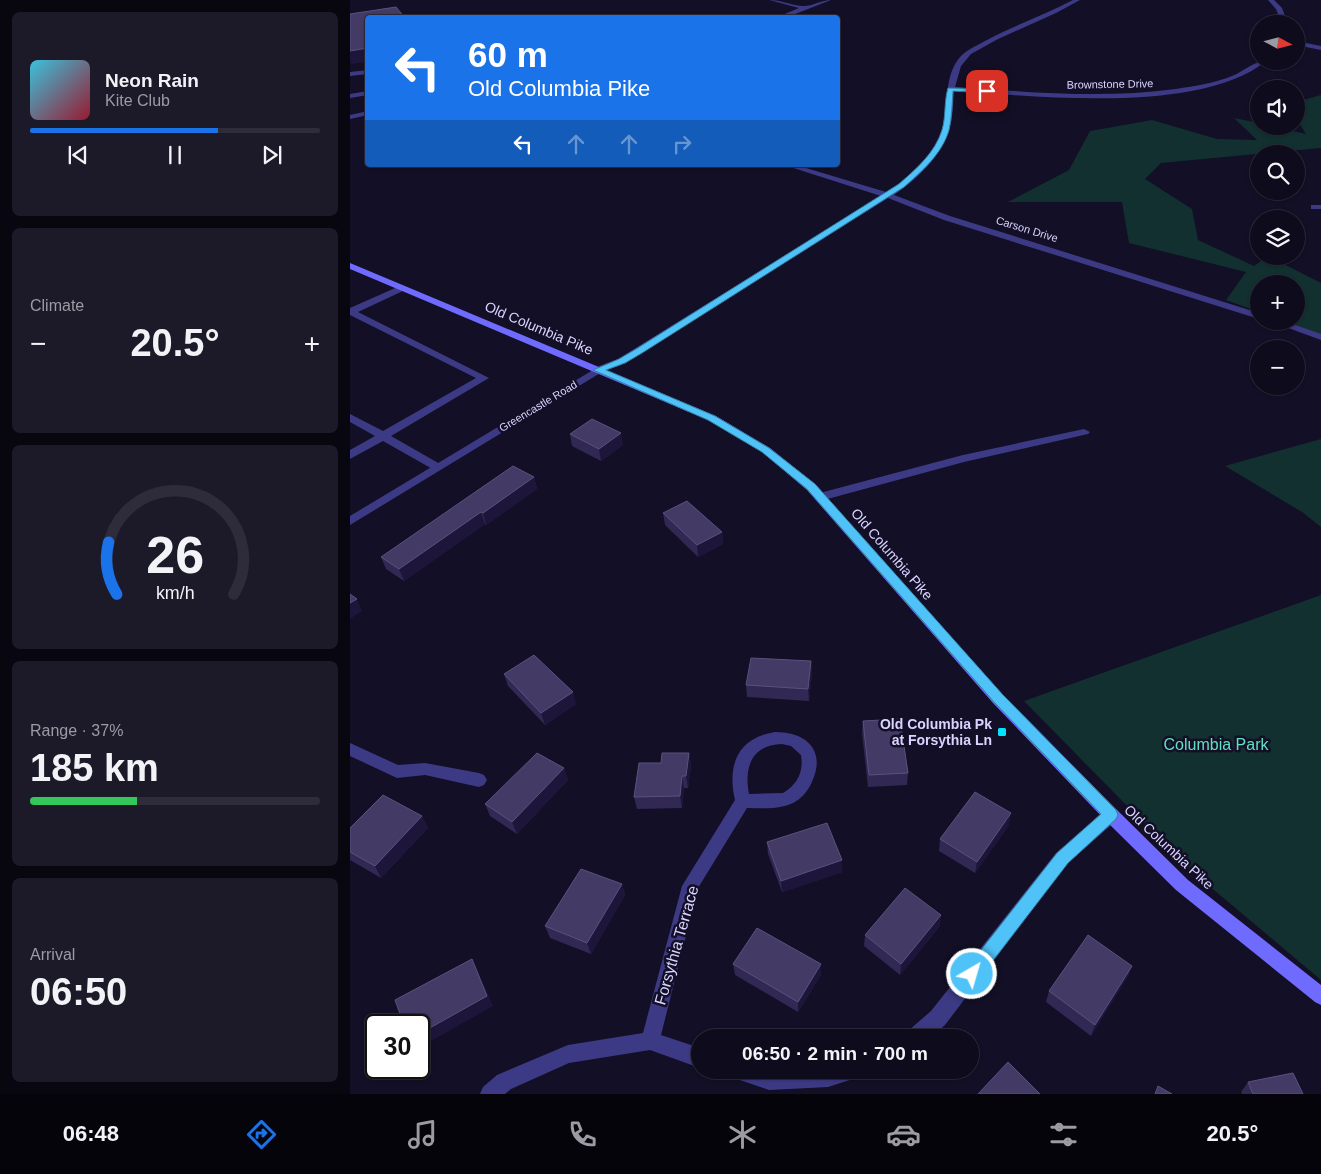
<!DOCTYPE html>
<meta charset="utf-8">
<style>
body{margin:0;font-family:Arial,sans-serif;background:#1c1929;color:#f1f3f6;height:100vh;display:flex;flex-direction:column;font-size:19px;white-space:nowrap}
*{box-sizing:border-box;margin:0}
p{font-size:16px;color:#9b9ba3}
.icon{flex:none;width:28px;height:28px;fill:none;stroke:currentColor;stroke-width:2;stroke-linecap:round;stroke-linejoin:round}
.map{position:relative;flex:1;overflow:hidden}
.side{display:flex;flex-direction:column;gap:12px;padding:12px;background:#08060f;width:350px}
.side>*{flex:none}
.guide{position:absolute;left:15px;top:15px;width:475px;height:152px;border-radius:5px;box-shadow:0 1px 4px #0004,0 0 0 1px #2e2b3b;background:#1a73e8;color:#fff;overflow:hidden}
.needle{width:32px;rotate:97deg}
.buttons{position:absolute;left:900px;top:15px;display:grid;gap:10px}
.buttons a{display:grid;place-items:center;width:55px;height:55px;border-radius:50%;background:#0e0b1c;box-shadow:0 1px 4px #0004,0 0 0 1px #2e2b3b;font-size:25px}
.speed{position:absolute;left:15px;top:1014px;display:flex;gap:10px;font-size:25px;font-weight:700;text-align:center}
.speed>*{display:grid;place-content:center;width:65px;height:65px;border-radius:50%;background:#0e0b1c;box-shadow:0 1px 4px #0004,0 0 0 1px #2e2b3b;line-height:1}
.speed .limit{border:2px solid #111;border-radius:8px;background:#fff;color:#111}
.pin{position:absolute;display:grid;place-items:center;width:42px;height:42px;color:#fff;margin:-21px;border-radius:10px;box-shadow:0 2px 8px #0006}
.me{position:absolute;width:55px;margin:-28px;rotate:38deg;stroke-linejoin:round;filter:drop-shadow(0 0 4px #0008)}
.turn{display:flex;align-items:center;gap:18px;height:105px;padding:0 20px;font-size:22px}
.turn .icon{width:65px;height:65px;stroke-width:2.5}
.turn b{display:block;font-size:35px;line-height:42px}
.lanes{display:flex;align-items:center;height:48px;padding:0 20px;background:#0003;justify-content:center;gap:25px;direction:ltr}
.lanes .off{opacity:.35}
.big{font-size:38px;font-weight:700;line-height:1.1}
.side .card{flex:1;display:flex;flex-direction:column;justify-content:center;gap:8px;min-width:0;padding:0 18px;border-radius:8px;background:#1c1929}
.side .dial{align-items:center;gap:0}
.dial svg{height:130px;overflow:visible;fill:none;stroke:#2e2b3b;stroke-width:7;stroke-linecap:round;text-anchor:middle}
.dial text{fill:#f1f3f6;stroke:none}
.song{display:flex;align-items:center;gap:15px}
.cover{width:60px;height:60px;border-radius:8px;background:linear-gradient(135deg,hsl(190 70% 55%),hsl(350 70% 35%))}
.played{height:5px;border-radius:2px;background:linear-gradient(90deg,#1a73e8 65%,#2e2b3b 65%)}
.keys{display:flex;justify-content:space-around;direction:ltr}
.heat{display:flex;justify-content:space-between;align-items:center;font-size:28px;direction:ltr}
.charge{height:8px;border-radius:4px;background:linear-gradient(90deg,#34c759 37%,#2e2b3b 0)}
.trip{position:absolute;left:341px;top:1029px;width:288px;height:50px;border-radius:25px;background:#0e0b1c;box-shadow:0 1px 4px #0004,0 0 0 1px #2e2b3b;font-weight:700;line-height:50px;text-align:center}
.menu{display:flex;height:80px;justify-content:space-around;align-items:center;background:#06040b;color:#9b9ba3}
.menu .icon{width:35px;height:35px}
.menu .selected{color:#1a73e8}
.menu b{font-size:22px;color:#f1f3f6}
main{display:flex;flex:1;min-height:0}
.map>svg:first-child{display:block}
.green{fill:#12302f}
.lines{fill:none;stroke-linecap:round;stroke-linejoin:round}
.service{fill:#3d3a85;fill-rule:evenodd}
.minor{fill:#3d3a85;fill-rule:evenodd}
.tertiary{fill:#3d3a85;fill-rule:evenodd}
.secondary{fill:#6f6bff;fill-rule:evenodd}
.wall{fill:#312854}
.shaded-wall{fill:#1d163a}
.building{fill:#433a66;stroke:#5a527e}
.route{fill:#4fc3f7;stroke:#337fa1}
.poi-dot{fill:#00e5ff;stroke:#130f26;stroke-width:2}
.labels{text-anchor:middle;stroke-width:5;stroke-linejoin:round;paint-order:stroke}
.far-street-label{font-size:11px;fill:#d9d4ff;stroke:#130f26}
.street-label{font-size:14px;fill:#d9d4ff;stroke:#130f26}
.poi-label{font-size:14px;font-weight:bold;fill:#d9d4ff;stroke:#130f26;text-anchor:end}
.near-park-label{font-size:16px;fill:#5fe0c0;stroke:#130f26}
.near-street-label{font-size:16px;fill:#d9d4ff;stroke:#130f26}
</style>
<main>
<section class="side">
<div class="card">
<div class="song"><i class="cover"></i><div><b>Neon Rain</b><p>Kite Club</p></div></div>
<div class="played"></div>
<div class="keys"><svg class="icon" aria-label="previous" viewBox="0 0 24 24"><path d="M18 5L8 12l10 7zM5 5v14"/></svg><svg class="icon" aria-label="pause" viewBox="0 0 24 24"><path d="M8 5v14M16 5v14"/></svg><svg class="icon" aria-label="next" viewBox="0 0 24 24"><path d="M6 5l10 7-10 7zM19 5v14"/></svg></div>
</div>
<div class="card"><p>Climate</p>
<div class="heat"><a>−</a><b class="big">20.5°</b><a>+</a></div>
</div>
<div class="card dial"><svg viewBox="0 0 100 80">
<path d="M14 69A42 42 0 1 1 86 69"/>
<path d="M14 69A42 42 0 0 1 9 37" stroke="#1a73e8"/>
<text x="50" y="56" font-size="32" font-weight="700">26</text>
<text x="50" y="72" font-size="11">km/h</text>
</svg></div>
<div class="card"><p>Range · 37%</p><b class="big">185 km</b><div class="charge"></div></div>
<div class="card"><p>Arrival</p><b class="big">06:50</b></div>
</section>
<div class="map">
<svg width="971" height="1094" viewBox="0 0 971 1094">
<rect width="100%" height="100%" fill="#130f26"/>
<path class="green" d="M971,95V148L811,163L795,179L842,209L848,240L904,266L918,256L971,283V336L932,321H946V284H909V312L876,300L896,272L779,243L772,202H658L719,170L740,131L802,120L867,139L907,140L884,118L909,123V126H922L956,134L946,118V102Z
M971,439V527L952,512L875,466Z
M971,595V980L839,869L674,701Z"/>
<g class="lines">
<path class="service" d="M18,70V74L0,76V72Z
M18,91V95L0,98V94Z
M52,285L57,288L55,290L8,312L139,378L41,436L90,464L92,467L86,471L33,441L0,459V450L25,436L0,422V414L33,431L126,378L0,315V308Z
M734,429L740,432L738,434L614,462L470,501L464,497L466,494L613,455Z
M0,743L48,765L75,763L129,773L134,775L137,780L134,785L129,787L75,775L47,778L0,756Z"/>
<path class="minor" d="M419,0C431,0 441,5 452,6C461,7 471,0 481,0L435,18H425L449,8Z
M723,0H730L706,13L648,39L621,54L611,66L605,87C678,92 753,99 826,89C845,86 865,83 882,76C895,71 903,61 916,61C850,115 686,96 604,91C603,104 603,118 599,130C591,157 566,180 544,195L600,216L909,313V319L594,220L538,198L276,363L252,372H244L243,370L244,368L268,359L531,196L434,165H446L536,192C559,178 585,155 593,128C599,104 593,76 611,56C618,49 628,45 637,40C665,25 695,15 723,0Z
M918,0H924L932,8L938,24H932L926,9Z
M946,41L971,46V50L946,45Z
M18,111V115L0,119V115Z
M961,205H971V209H961Z
M919,321H934L971,334V340Z
M425,732C458,732 477,752 461,784C457,792 451,799 443,803C428,810 413,808 397,808L348,888L311,1035L350,1048V1068L300,1050L219,1063L161,1089L155,1094H130L133,1087L147,1075L218,1045L293,1033L332,886L385,800C377,766 387,738 425,732ZM432,744L441,746L451,755C454,772 447,785 433,793L399,794C394,768 401,745 432,744Z
M761,808L767,810L769,815L767,820L718,863L595,1025L580,1038H556L558,1031L581,1011L706,853L755,810Z
M378,1070H512L509,1077L478,1087L419,1090L381,1077Z"/>
<path class="tertiary" d="M248,367L252,368L253,370L252,372L0,525V516Z"/>
<path class="secondary" d="M0,263L366,416L420,448L465,484L653,695L767,810L838,880L971,985V1005L965,1002L826,890L755,820L643,703L457,490L412,452L358,420L0,269Z"/>
</g>
<path class="wall" d="M220,434L273,445L251,461L222,446Z
M184,477L187,489L136,525L135,524L54,581L36,569L31,557Z
M313,513L372,532L373,544L348,557L315,525Z
M461,661L462,673L459,701L397,697L396,685Z
M154,674L226,704L195,725L158,686Z
M513,721L558,773L557,785L518,787L512,733Z
M339,753L341,765L338,788H334L332,808L287,809L284,797L311,763Z
M214,768L218,780L167,834L140,816L135,804Z
M72,816L78,828L31,878L0,860V828Z
M659,825L625,873L589,851L590,839Z
M417,842L492,860V872L432,892L418,854Z
M272,884L275,895L241,954L200,938L195,926Z
M590,926L550,975L514,946L515,935Z
M383,964H471V975L448,1012L385,975Z
M782,966L778,976L741,1036L696,1002L699,991Z
M898,1082L953,1094H892L891,1092Z"/>
<path class="shaded-wall" d="M18,48V62L1,64L0,61V51Z
M271,433L273,445L251,461L249,449Z
M184,477L187,489L136,525L133,513Z
M131,512L135,524L54,581L49,569Z
M372,532L373,544L348,557L347,545Z
M7,599L12,611L0,619V603Z
M461,661L462,673L459,701L458,689Z
M223,692L226,704L195,725L191,713Z
M339,753L341,765L338,788L336,776Z
M214,768L218,780L167,834L162,822Z
M332,776L334,788L332,808L330,796Z
M661,813L659,825L625,873L627,862Z
M72,816L78,828L31,878L25,866Z
M492,860V872L432,892L431,881Z
M272,884L275,895L241,954L237,943Z
M591,915L590,926L550,975L551,964Z
M122,959L127,970L143,1006L69,1048V1034Z
M471,964V975L448,1012V1002Z
M782,966L778,976L741,1036L745,1025Z"/>
<path class="building" d="M46,7L55,18H18V48L0,51V14Z
M242,419L271,433L249,449L220,434Z
M163,466L184,477L133,513L131,512L49,569L31,557Z
M337,501L372,532L347,545L313,513Z
M0,594L7,599L0,603Z
M184,655L223,692L191,713L154,674Z
M401,658L461,661L458,689L396,685Z
M550,719L558,773L519,775L513,721Z
M187,753L214,768L162,822L135,804Z
M312,753H339L336,776H332L330,796L284,797L289,763H311Z
M625,792L661,813L627,862L590,839Z
M33,795L72,816L25,866L0,852V828Z
M477,823L492,860L431,881L417,842Z
M231,869L272,884L237,943L195,926Z
M555,888L591,915L551,964L515,935Z
M407,928L471,964L448,1002L383,964Z
M738,935L782,966L745,1025L699,991Z
M122,959L137,996L69,1034V1025H54L45,1000Z
M658,1062L690,1094H628Z
M943,1073L953,1094H903L898,1082Z
M808,1086L822,1094H805Z"/>
<path class="route" d="M598,88L637,89L640,91L637,93L603,91C602,104 602,118 599,130C592,154 572,171 554,187L292,353L275,363L256,370L365,416L419,448L465,484L653,695L766,810L768,815L766,819L718,863L628,980L622,982L616,980L614,974L616,969L707,853L751,814L644,702L457,489L412,452L358,420L243,370L269,359L286,349L549,184C566,169 585,153 592,130C596,117 594,101 598,88Z"/>
<rect class="poi-dot" x="647" y="727" width="10" height="10" rx="2.5"/>
<g class="labels">
<g class="far-street-label">
<text transform="translate(760 84) rotate(-1)" y="4">Brownstone Drive</text>
<text transform="translate(677 229) rotate(17)" y="4">Carson Drive</text>
<text transform="translate(188 406) rotate(-31)" y="4">Greencastle Road</text>
</g>
<g class="street-label">
<text transform="translate(189 328) rotate(23)" y="5">Old Columbia Pike</text>
<text transform="translate(542 554) rotate(49)" y="5">Old Columbia Pike</text>
<text transform="translate(819 847) rotate(43)" y="5">Old Columbia Pike</text>
</g>
<g class="poi-label">
<text x="642" y="729">Old Columbia Pk<tspan x="642" dy="16">at Forsythia Ln</tspan></text>
</g>
<g class="near-park-label">
<text x="866" y="750">Columbia Park</text>
</g>
<g class="near-street-label">
<text transform="translate(326 945) rotate(-74)" y="6">Forsythia Terrace</text>
</g>
</g>
</svg>
<div class="buttons">
<a><svg class="needle" viewBox="-14 -14 28 28"><path d="M0-13l5 13h-10z" fill="#e53935"/><path d="M0 13l5-13h-10z" fill="#9b9ba3"/></svg></a>
<a><svg class="icon" aria-label="sound" viewBox="0 0 24 24"><path d="M4 9h4l5-4v14l-5-4H4zM17 9q2 3 0 6"/></svg></a>
<a><svg class="icon" aria-label="search" viewBox="0 0 24 24"><circle cx="10" cy="10" r="6"/><path d="M15 15l6 6"/></svg></a>
<a><svg class="icon" aria-label="layers" viewBox="0 0 24 24"><path d="M12 4l9 5-9 5-9-5zM3 14l9 5 9-5"/></svg></a>
<a>+</a>
<a>−</a>
</div>
<div class="speed"><div class="limit">30</div></div>
<div class="pin" style="left:637px;top:91px;background:#d93025"><svg class="icon" aria-label="arrive" viewBox="0 0 24 24"><path d="M6 21V4h12l-3 4 3 4H6"/></svg></div>
<svg class="me" style="left:622px;top:974px" viewBox="-20 -20 40 40"><circle r="17" fill="#4fc3f7" stroke="#fff" stroke-width="3"/><path d="M0-11L8 9 0 5-8 9z" fill="#fff"/></svg>
<div class="trip">06:50 · 2 min · 700 m</div>
<div class="guide">
<div class="turn"><svg class="icon" aria-label="left" viewBox="0 0 24 24"><path d="M17 20v-9H6M10 6l-5 5 5 5"/></svg><div><b>60 m</b>Old Columbia Pike</div></div>
<div class="lanes"><svg class="icon" aria-label="left" viewBox="0 0 24 24"><path d="M17 20v-9H6M10 6l-5 5 5 5"/></svg><svg class="icon off" aria-label="ahead" viewBox="0 0 24 24"><path d="M12 20V5M6 11l6-6 6 6"/></svg><svg class="icon off" aria-label="ahead" viewBox="0 0 24 24"><path d="M12 20V5M6 11l6-6 6 6"/></svg><svg class="icon off" aria-label="right" viewBox="0 0 24 24"><path d="M7 20v-9h11M14 6l5 5-5 5"/></svg></div>
</div>
</div>
</main>
<nav class="menu">
<b>06:48</b>
<svg class="icon selected" aria-label="directions" viewBox="0 0 24 24"><path d="M12 3l9 9-9 9-9-9zM9 14v-3h6M13 9l2 2-2 2"/></svg>
<svg class="icon" aria-label="music" viewBox="0 0 24 24"><path d="M9 18V5l10-2v13"/><circle cx="6" cy="18" r="3"/><circle cx="16" cy="16" r="3"/></svg>
<svg class="icon" aria-label="phone" viewBox="0 0 24 24"><path d="M5 4h4l2 5-3 2q2 4 5 5l2-3 5 2v4C11 20 4 13 5 4z"/></svg>
<svg class="icon" aria-label="climate" viewBox="0 0 24 24"><path d="M12 3v18M4 7l16 10M4 17L20 7"/></svg>
<svg class="icon" aria-label="car" viewBox="0 0 24 24"><path d="M5 17H2v-5l4-1 3-4h7l3 4 3 1v5h-3M9 17h6M6 11h13"/><circle cx="7" cy="17" r="2"/><circle cx="17" cy="17" r="2"/></svg>
<svg class="icon" aria-label="filters" viewBox="0 0 24 24"><path d="M4 7h16M4 17h16"/><circle cx="9" cy="7" r="2"/><circle cx="15" cy="17" r="2"/></svg>
<b>20.5°</b>
</nav>
